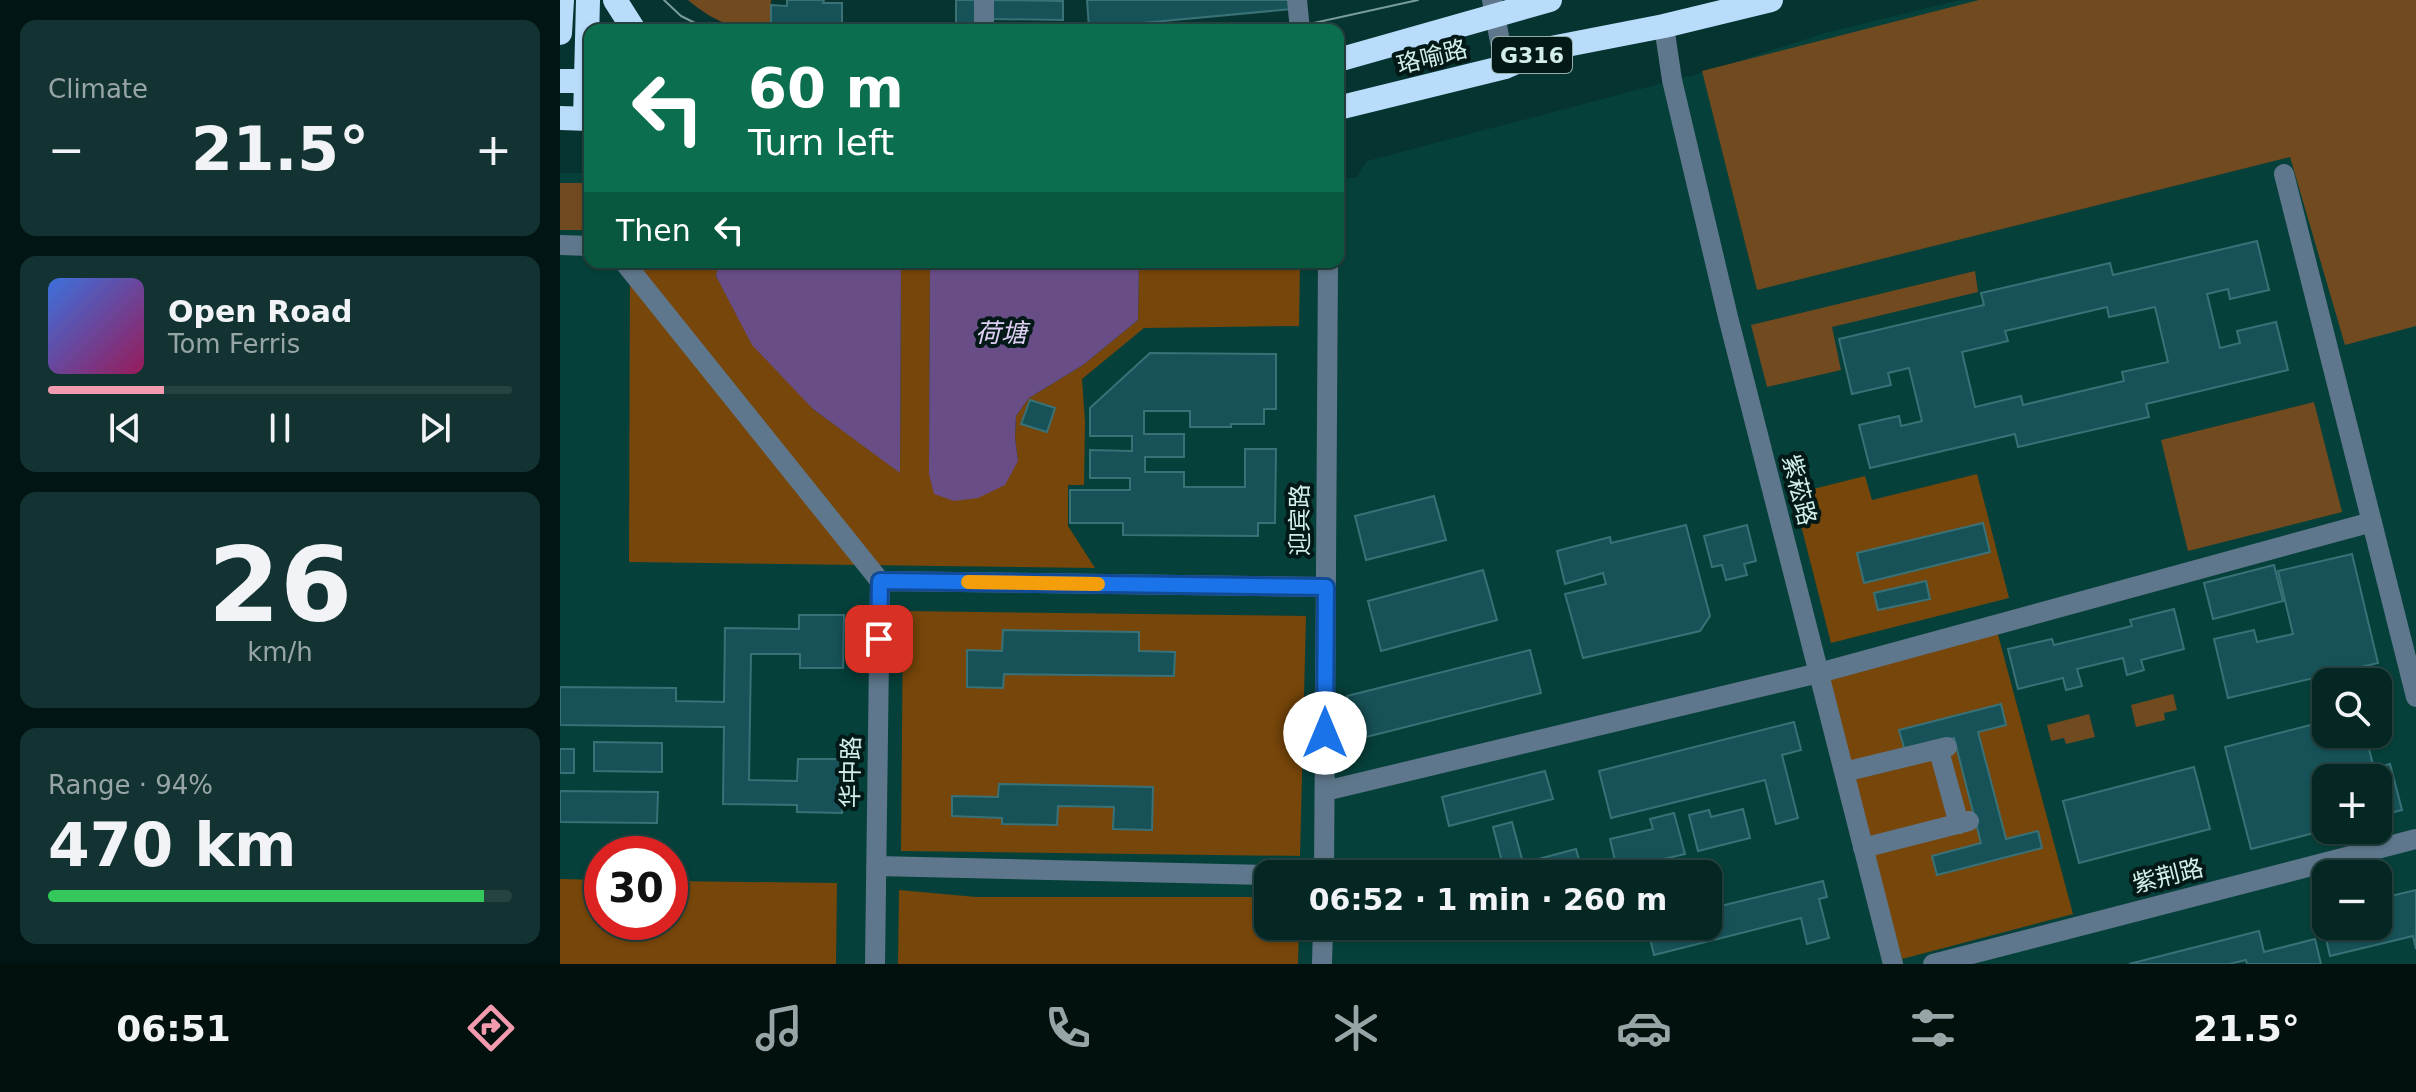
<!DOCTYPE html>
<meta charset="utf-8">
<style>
body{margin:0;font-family:"DejaVu Sans","Noto Sans SC",sans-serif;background:#123331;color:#f1f3f6;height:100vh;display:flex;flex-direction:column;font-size:30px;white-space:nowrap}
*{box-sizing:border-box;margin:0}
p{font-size:26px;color:#97a5a6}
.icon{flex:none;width:44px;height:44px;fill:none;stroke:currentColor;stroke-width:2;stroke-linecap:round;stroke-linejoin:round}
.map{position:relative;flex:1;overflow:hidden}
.panel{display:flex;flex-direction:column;gap:20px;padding:20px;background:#021514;width:560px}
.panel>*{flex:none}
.banner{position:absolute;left:24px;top:24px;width:760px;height:244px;border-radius:16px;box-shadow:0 2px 6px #0004,0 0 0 2px #254441;background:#0b6e4f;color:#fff;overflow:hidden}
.tools{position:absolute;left:1752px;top:668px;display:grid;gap:16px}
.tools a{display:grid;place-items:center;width:80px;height:80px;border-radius:16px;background:#042724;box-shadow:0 2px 6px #0004,0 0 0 2px #254441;font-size:40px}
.speed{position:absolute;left:24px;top:836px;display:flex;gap:16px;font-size:40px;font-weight:700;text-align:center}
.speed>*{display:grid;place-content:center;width:104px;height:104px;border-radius:50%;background:#042724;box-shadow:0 2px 6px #0004,0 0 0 2px #254441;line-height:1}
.speed .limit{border:12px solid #d22;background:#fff;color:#111}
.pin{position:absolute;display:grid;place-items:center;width:68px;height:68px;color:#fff;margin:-34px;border-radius:16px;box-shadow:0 4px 12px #0006}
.me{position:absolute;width:88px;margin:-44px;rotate:0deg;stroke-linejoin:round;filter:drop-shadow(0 0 6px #0008)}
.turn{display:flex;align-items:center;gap:28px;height:168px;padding:0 32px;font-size:36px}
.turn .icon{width:104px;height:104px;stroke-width:2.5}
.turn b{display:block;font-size:56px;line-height:68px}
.then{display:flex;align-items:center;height:76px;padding:0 32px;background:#0003;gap:16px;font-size:30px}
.big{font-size:60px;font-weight:700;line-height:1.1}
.panel .widget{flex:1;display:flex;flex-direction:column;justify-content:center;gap:12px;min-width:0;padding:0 28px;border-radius:16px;background:#123331}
.panel .dial{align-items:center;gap:0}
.dial b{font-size:104px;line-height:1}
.song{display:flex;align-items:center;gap:24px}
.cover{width:96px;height:96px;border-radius:12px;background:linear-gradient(135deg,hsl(220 70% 55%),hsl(330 70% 35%))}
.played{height:8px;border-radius:4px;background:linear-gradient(90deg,#f29aae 25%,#254441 25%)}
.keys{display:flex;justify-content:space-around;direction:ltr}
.heat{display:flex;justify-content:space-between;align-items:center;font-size:44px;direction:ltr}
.charge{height:12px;border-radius:6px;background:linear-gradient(90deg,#34c759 94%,#254441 0)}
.trip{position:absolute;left:694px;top:860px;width:468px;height:80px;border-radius:16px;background:#042724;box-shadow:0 2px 6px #0004,0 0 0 2px #254441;font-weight:700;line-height:80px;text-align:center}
.tabs{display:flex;height:128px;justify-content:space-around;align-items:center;background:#02100e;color:#97a5a6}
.tabs .icon{width:56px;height:56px}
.tabs .on{color:#f29aae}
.tabs b{font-size:36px;color:#f1f3f6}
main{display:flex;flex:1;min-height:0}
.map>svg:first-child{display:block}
.built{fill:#06403a;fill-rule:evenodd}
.green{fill:#724a1f}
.forest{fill:#76460a}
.water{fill:#684d86}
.building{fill:#165258;stroke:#397177;stroke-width:2;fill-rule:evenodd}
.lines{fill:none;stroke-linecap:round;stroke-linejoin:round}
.minor{stroke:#5f778c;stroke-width:20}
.highway{stroke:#b9dcfb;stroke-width:24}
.tram{stroke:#799d99;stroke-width:2}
.route-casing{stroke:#114b97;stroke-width:20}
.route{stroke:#1a73e8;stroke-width:14}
.slow{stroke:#f59e0b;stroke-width:14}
.labels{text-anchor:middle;stroke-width:8;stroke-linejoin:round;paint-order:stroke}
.shield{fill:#031917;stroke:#94aeaa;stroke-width:2}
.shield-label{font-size:22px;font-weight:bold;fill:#d2eee9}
.street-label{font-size:24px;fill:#d2eee9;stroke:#031917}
.water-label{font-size:26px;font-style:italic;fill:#dfd0f3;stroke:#031917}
</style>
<main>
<section class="panel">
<div class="widget"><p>Climate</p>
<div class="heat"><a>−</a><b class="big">21.5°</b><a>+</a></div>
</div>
<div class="widget">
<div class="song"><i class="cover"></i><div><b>Open Road</b><p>Tom Ferris</p></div></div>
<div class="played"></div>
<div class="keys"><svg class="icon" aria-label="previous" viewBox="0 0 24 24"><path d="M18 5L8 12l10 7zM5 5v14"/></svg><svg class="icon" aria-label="pause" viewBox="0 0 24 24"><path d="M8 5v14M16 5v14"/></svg><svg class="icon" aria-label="next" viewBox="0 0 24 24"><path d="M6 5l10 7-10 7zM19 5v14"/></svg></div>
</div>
<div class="widget dial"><b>26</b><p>km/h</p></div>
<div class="widget"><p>Range · 94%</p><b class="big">470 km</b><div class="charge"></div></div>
</section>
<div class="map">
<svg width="1856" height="964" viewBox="0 0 1856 964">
<rect width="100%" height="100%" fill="#063430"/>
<path class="built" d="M1400,0H1856V964H0V173H30V262H778V178H796L807,161L1141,73L1265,33ZM1766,682H1818V734H1766ZM1766,778H1818V830H1766ZM42,854H110V922H42ZM708,874H1148V926H708ZM1766,874H1818V926H1766Z"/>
<path class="green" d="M128,0H211L210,30C175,30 154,22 128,0Z
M1419,0H1856V326L1785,345L1730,157L1197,290L1142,71Z
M0,183H30V230H0Z
M1415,271L1418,292L1272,327L1281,370L1207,387L1191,325Z
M1754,402L1782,512L1628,551L1601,440Z
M1613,694L1617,710L1604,713L1605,720L1576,727L1571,705Z
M1529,714L1535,737L1506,744L1504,738L1491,741L1487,725Z"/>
<path class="forest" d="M70,262H159L156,277L253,409L340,472L341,262H370L369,474L458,461L455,438L456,416L469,398L523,365L578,320L579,262H740L739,326L584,328L522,379L525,422L524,485H508V526L535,568L69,562Z
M1417,474L1449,598L1271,643L1233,494L1305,476L1312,500Z
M343,611L746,616L740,856L341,851Z
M1437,631L1513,914L1342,959L1266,677Z
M0,879L42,880V922H110V881L277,883L276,964H0Z
M339,890L416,897H708V926H739L738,964H338Z"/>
<path class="water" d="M159,262H341L340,473L253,409L192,345L156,276Z
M370,262H579L578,320L523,365L469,398L456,416L455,438L458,461L445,485L418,498L394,501L374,494L369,474Z"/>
<path class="building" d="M227,0H264L263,3H282V29H211V5L227,6Z
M396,0H416V30H396Z
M430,0L503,1V20L429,19Z
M527,0H731L732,9L529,28Z
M1697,241L1709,290L1670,299L1668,289L1647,294L1660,348L1680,343L1677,331L1716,322L1728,370L1586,404L1589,417L1458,447L1455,434L1310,468L1299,425L1339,416L1341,426L1362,421L1349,368L1328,373L1331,385L1292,394L1279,339L1424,305L1421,293L1550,263L1553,275ZM1547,307L1549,317L1595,307L1608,362L1562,372L1564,381L1463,405L1461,396L1415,407L1402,352L1448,341L1445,331Z
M590,353L716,354V409H704V424H671V427H630V411H584V434H624V457H585V472H624V487H685V449H716L715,523H698V536L563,535V523H510V490H570V478H530V450L572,451V436H530V408Z
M470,400L495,408L487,432L461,424Z
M874,496L886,540L806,560L795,516Z
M1423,523L1430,552L1304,583L1297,553Z
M1126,525L1150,616L1140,631L1023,658L1005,594L1046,584L1043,573L1005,584L997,551L1050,537L1051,543Z
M1187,525L1196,561L1184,564L1187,575L1166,580L1162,565L1152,567L1144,536Z
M1792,554L1818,663L1668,698L1654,639L1694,630L1697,642L1733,634L1718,571Z
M1714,565L1723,601L1653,619L1644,583Z
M923,570L937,620L821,651L808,601Z
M1366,581L1370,599L1318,610L1314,593Z
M1614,609L1624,649L1581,660L1584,670L1567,675L1563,658L1517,669L1522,686L1506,690L1503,678L1458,689L1448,649L1492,639L1494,645L1572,626L1570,620Z
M239,615H284L283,668H240V654H191L189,780L237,781L238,759H283L282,813L237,812V805L163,804L164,727L0,725V687L116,688V701L164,702L165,628L239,629Z
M443,630L579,632V651L615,652L614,676L444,674L443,688L407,687V650L442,651Z
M970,650L981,693L798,739L787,696Z
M1441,704L1446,725L1418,732L1446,839L1478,831L1482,848L1377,875L1372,856L1421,843L1394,738L1345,751L1339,730Z
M1766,721V734H1805L1814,768L1830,764L1842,810L1818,816V778H1766V830L1691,849L1665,747Z
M1234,722L1241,750L1222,755L1238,818L1216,824L1205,780L1051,818L1039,771Z
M34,742L102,743V772L34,771Z
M0,749H14V773H0Z
M1634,767L1650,829L1519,863L1503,801Z
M985,771L993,799L889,826L882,797Z
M439,784L593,787L592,830L553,829L554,807L498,806L497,825L442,824V818L392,816V796L438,797Z
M0,791L98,792L97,823L0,822Z
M1183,809L1190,838L1138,851L1129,815L1149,810L1151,817Z
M1114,813L1125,854L1057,870L1050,839L1093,829L1090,819Z
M952,822L963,863L1016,849L1023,874H895L942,862L933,827Z
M1263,881L1267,897L1259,899L1269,938L1247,944L1241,918L1094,955L1087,926H1148V909Z
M1856,890V949L1853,936L1770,956L1760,913L1766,912V926H1818V899Z
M806,926H860L809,939Z
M1699,931L1704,952L1755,939L1761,964H1687L1686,960L1669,964H1569Z"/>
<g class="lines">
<path class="minor" d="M737,0L740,30
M932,0L945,67
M424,26V0
M1104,26L1112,80L1168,317L1333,964
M1724,174L1856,697
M0,245L30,246
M64,262L320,581
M320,581L766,587
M1379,751L1399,824
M1284,772L1387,747
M765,791L1259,673L1812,522
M1303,848L1409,821
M316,866L708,875
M764,874L768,262
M315,964L320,581
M762,964L763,926
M1373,964L1856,839"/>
<path class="highway" d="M55,0L74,30
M0,33L2,0
M778,60L990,0
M0,81H30
M778,108L945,67L986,49L1104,26L1211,0
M0,118L30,119
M25,119L28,0"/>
<path class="tram" d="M104,0L121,16L149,30
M722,30L858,0"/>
</g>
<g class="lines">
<defs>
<path id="route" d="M319,639L320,581L766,587L765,733"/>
</defs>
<use href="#route" class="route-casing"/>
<use href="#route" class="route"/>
<path class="slow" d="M408,582L538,584"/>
</g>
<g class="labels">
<rect class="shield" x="932" y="37" width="80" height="36" rx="6"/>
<g class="shield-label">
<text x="972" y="63">G316</text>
</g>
<g class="street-label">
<text transform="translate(872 57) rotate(-14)" y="8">珞喻路</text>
<text transform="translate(1239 490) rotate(76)" y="8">紫菘路</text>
<text transform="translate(740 520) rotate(-90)" y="8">迎宾路</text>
<text transform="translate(291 772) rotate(-89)" y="8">华中路</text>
<text transform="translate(1608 876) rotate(-14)" y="8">紫荆路</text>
</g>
<g class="water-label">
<text x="441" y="342">荷塘</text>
</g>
</g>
</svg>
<div class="tools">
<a><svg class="icon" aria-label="search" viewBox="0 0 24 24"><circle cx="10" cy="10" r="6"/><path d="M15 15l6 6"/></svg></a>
<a>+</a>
<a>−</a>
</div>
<div class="speed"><div class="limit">30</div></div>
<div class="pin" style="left:319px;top:639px;background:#d93025"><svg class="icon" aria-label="arrive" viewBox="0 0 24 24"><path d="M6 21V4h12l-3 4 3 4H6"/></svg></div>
<svg class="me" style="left:765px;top:733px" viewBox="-20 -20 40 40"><circle r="19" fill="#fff"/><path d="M0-13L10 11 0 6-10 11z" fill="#1a73e8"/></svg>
<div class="trip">06:52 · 1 min · 260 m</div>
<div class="banner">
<div class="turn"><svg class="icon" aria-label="left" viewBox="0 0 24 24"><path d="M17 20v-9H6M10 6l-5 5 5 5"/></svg><div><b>60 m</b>Turn left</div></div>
<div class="then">Then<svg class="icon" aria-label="left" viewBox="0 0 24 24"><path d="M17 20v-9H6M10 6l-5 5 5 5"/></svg></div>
</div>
</div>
</main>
<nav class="tabs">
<b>06:51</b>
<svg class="icon on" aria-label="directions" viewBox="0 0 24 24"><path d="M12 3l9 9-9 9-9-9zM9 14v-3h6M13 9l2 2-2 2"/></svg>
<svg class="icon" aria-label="music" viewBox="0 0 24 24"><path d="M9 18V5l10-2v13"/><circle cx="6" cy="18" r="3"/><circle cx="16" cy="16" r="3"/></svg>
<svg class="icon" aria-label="phone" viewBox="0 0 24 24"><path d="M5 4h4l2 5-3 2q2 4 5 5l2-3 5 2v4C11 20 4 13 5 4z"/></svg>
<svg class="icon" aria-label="climate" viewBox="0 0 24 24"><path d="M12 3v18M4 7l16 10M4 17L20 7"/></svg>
<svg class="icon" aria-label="car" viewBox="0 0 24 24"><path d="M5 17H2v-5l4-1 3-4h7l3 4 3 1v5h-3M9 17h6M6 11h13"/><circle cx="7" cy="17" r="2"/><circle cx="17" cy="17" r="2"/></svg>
<svg class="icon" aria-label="filters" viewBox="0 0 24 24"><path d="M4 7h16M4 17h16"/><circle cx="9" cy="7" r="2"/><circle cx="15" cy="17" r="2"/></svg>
<b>21.5°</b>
</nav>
